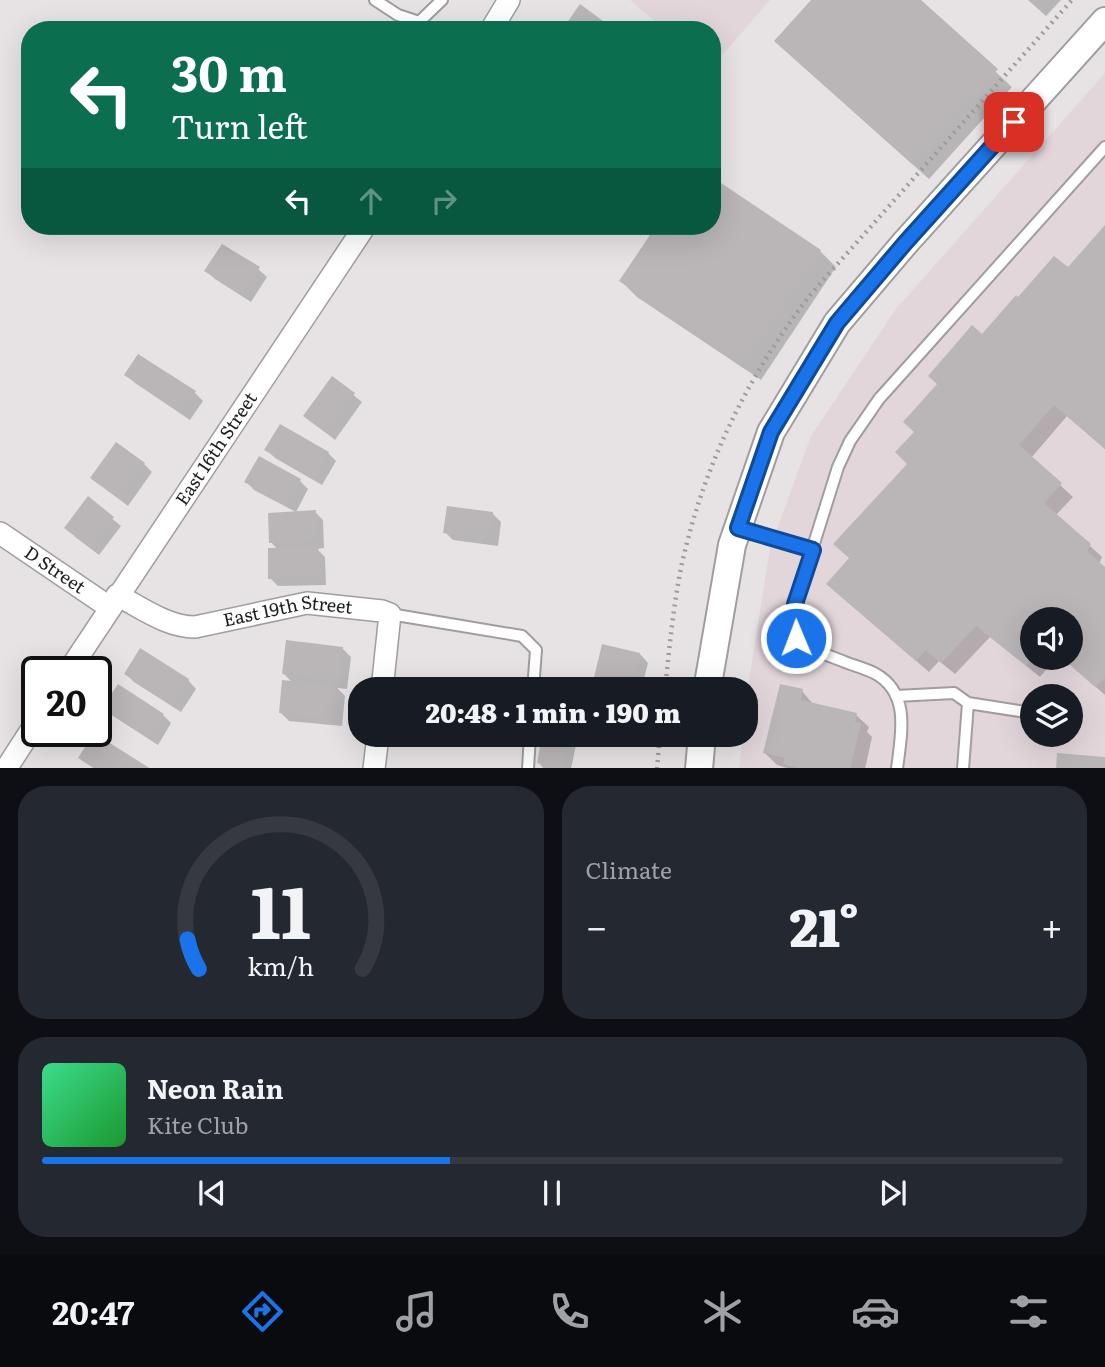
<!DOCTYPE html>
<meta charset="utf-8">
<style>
body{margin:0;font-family:Literata,serif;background:#242831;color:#f1f3f6;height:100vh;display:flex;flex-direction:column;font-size:26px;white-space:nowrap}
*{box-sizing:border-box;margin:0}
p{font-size:23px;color:#9ea1a6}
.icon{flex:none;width:38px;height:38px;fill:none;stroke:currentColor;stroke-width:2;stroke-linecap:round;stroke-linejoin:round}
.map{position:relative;height:768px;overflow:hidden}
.drawer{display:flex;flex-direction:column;gap:18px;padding:18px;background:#0d0f14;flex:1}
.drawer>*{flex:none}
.hud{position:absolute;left:21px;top:21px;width:700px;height:214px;border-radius:28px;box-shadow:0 7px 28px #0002;background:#0b6e4f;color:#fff;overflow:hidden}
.fabs{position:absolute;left:1020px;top:607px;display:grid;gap:14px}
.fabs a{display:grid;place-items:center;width:63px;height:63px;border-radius:50%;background:#171b24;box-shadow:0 7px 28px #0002;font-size:35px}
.speed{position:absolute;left:21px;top:656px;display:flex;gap:14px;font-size:35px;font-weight:700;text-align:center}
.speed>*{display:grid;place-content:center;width:91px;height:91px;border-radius:50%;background:#171b24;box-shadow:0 7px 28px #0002;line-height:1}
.speed .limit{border:4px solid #111;border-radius:10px;background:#fff;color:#111}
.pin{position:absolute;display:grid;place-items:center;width:60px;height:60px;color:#fff;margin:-30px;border-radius:14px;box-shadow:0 4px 10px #0006}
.me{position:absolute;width:77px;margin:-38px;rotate:359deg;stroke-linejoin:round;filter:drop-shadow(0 0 5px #0008)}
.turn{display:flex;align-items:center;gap:24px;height:147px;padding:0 35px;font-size:32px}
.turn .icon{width:91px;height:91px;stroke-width:2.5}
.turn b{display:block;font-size:49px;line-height:60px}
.lanes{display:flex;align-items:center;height:66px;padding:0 35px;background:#0003;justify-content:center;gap:35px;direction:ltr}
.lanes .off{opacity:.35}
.big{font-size:52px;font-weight:800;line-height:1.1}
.drawer .tile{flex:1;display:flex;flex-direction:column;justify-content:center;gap:10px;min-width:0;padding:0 24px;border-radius:28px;background:#242831}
.drawer .dial{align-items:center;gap:0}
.dial svg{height:182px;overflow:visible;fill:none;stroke:#363941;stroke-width:7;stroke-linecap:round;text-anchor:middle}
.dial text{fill:#f1f3f6;stroke:none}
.song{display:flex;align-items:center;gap:21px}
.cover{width:84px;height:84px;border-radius:10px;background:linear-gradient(135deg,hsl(150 70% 55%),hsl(130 70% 35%))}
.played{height:7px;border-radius:4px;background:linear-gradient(90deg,#1a73e8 40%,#363941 40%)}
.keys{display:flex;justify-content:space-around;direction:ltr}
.heat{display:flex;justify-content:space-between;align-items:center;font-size:38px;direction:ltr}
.drawer .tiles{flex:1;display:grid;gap:18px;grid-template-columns:1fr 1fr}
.tile:last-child{grid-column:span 2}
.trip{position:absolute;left:348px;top:677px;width:410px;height:70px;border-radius:28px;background:#171b24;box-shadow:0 7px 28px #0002;font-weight:800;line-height:70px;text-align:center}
.menu{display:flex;height:112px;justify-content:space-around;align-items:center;background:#090b0e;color:#9ea1a6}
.menu .icon{width:49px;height:49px}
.menu .on{color:#1a73e8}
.menu b{font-size:32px;color:#f1f3f6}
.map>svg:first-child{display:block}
.built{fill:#e2d6db;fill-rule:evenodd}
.shadow{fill:#0003}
.building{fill:#bab6b8}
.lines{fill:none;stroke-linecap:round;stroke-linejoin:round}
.service-casing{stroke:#a19d9e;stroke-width:14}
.minor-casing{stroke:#a19d9e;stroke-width:24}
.tertiary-casing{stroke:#a19d9e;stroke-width:30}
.path{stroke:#9e9b9c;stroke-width:4.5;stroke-dasharray:2 5;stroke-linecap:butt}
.service{stroke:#fff;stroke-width:10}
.minor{stroke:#fff;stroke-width:21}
.tertiary{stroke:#fff;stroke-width:26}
.route-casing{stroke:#114b97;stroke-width:18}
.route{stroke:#1a73e8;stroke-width:12}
.labels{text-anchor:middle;stroke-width:7;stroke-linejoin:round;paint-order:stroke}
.street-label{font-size:18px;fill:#1f1e1f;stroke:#fff}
</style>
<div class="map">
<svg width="1105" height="769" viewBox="0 0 1105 769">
<rect width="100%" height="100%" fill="#e7e3e5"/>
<path class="built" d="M630,0H770L712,67V30H665Z
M1105,73V768L739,769L743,735H746L749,680L770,548L811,436L896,309ZM1032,620H1071V658H1032ZM1032,696H1071V735H1032Z"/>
<path class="shadow" d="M813,0H918L1012,87L929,179L793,57Z
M1028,0H1061L1046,16Z
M712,179L820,251L836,267L761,380L637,297L621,281L658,226H712Z
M1105,228V449L1067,416L1031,458L1073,497L1056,515L1102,557L1099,564L1105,569V695L1063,658H1071V620H1032V658H1056L1040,677L990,637L955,674L939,661L929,672L841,596L851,559L909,464L916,433L982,336L1019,299L1068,270Z
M258,269L267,277L251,302L215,279L207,271Z
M139,356L195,393L203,401L190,420L135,383L127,375Z
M332,378L362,402L335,440L305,416Z
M267,450L328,453L336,461L322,485L275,458Z
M259,458L300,481L308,489L296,512L254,490L246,481Z
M144,464L152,472L128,506L92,478Z
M88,499L121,526L99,555L74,536Z
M315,512L323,520L324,548L317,549L325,557L326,585L278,586L270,578L278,550L271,542Z
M493,514L501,522L498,546L453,540L445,532Z
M343,649L351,657L347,689L337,688L345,696L342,726L289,721L281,713L293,683L284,674Z
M640,654L648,663L641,690H593Z
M126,674L188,680L196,689L181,712L134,682Z
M802,691L814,705L856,715L869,727L867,732L872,737L865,769H790L777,765L765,753Z
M104,708L163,715L171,723L158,745L113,716Z
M544,735H578L571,769H544L539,763Z"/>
<path class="building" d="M811,0H921L998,69L912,164L774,41Z
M580,4L607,24L603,30H562Z
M712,177L821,250L744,365L619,281L656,226H712Z
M1105,225V449L1054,405L1019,445L1062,483L1044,503L1091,544L1087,551L1105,567V678L1095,687L1062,658H1071V620H1032V659L1027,666L976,626L941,663L926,650L916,661L826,584L849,558L833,544L907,464L895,452L914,432L903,422L937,384L928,376L972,325L982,334L1016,295L1018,297L1054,256L1068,267Z
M222,244L260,267L242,295L204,271Z
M138,354L196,391L182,413L124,375Z
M332,376L355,393L326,433L303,416Z
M280,424L329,452L314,478L264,450Z
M116,442L145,463L119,499L90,478Z
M259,456L301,479L287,505L244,482Z
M88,496L114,517L90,548L64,528Z
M447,506L493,512L490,539L443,533Z
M316,510L317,541L269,543L268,513Z
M318,547L319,577L268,579V548Z
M286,640L343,647L339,681L282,674Z
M602,644L640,653L632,690H591Z
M140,648L189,679L173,705L124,674Z
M282,680L338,686L335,719L279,713Z
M118,684L164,714L149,738L102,708Z
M780,684L803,689L801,700L857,713L855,722L861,723L850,769H801L783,764L785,758L763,753Z
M94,733L151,769H95L78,758Z
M542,735H569L562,768L537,763Z
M1057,753L1105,757V769H1056Z"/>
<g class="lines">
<defs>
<path id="service" d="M375,0L398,15L419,22L442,0
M738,528L812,550
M390,614L522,636L536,650L533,690
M896,696L954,693L968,703L963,769
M968,703L1032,713
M528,769L530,735
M897,769C901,735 911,694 876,674C865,668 851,665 840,660C824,654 809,649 796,638L795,604L838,467L850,441L879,399L1105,147"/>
<g id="minor">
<path d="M491,30L509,0"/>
<path id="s1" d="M0,533L109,607"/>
<path id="s2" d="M117,595C142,608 167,627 195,627L307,603L382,611L390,614L382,690"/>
<path id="s3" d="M68,672L365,226"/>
<path d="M6,769L37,721"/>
<path d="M374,769L378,735"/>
</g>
<path id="tertiary" d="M707,690L732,545L771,432L837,323L905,243L1105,21
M699,769L702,735"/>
</defs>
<use href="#service" class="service-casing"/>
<use href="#minor" class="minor-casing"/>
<use href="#tertiary" class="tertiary-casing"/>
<path class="path" d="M665,690C669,650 673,611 680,573C701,470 747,376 811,294L1072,0
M657,769L660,735"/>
<use href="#service" class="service"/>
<use href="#minor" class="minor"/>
<use href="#tertiary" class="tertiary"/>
</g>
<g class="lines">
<defs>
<path id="route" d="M796,638L795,604L813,550L738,528L771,432L837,323L905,243L1014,122"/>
</defs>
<use href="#route" class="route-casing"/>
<use href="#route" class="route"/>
</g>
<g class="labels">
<g class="street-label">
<text dy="6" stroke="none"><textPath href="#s3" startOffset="268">East 16th Street</textPath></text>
<text dy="6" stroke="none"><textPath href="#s1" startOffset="66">D Street</textPath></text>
<text dy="6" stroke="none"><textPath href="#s2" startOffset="180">East 19th Street</textPath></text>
</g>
</g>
</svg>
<div class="fabs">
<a><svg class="icon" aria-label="sound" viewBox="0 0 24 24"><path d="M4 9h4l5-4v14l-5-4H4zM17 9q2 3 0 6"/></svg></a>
<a><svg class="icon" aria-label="layers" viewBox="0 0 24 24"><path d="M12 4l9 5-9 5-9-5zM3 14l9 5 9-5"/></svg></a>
</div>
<div class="speed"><div class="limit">20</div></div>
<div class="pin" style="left:1014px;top:122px;background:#d93025"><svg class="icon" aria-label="arrive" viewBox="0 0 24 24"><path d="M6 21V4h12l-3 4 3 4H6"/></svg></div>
<svg class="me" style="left:796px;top:638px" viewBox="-20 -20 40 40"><circle r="17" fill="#1a73e8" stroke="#fff" stroke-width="3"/><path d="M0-11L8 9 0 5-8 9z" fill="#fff"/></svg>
<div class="trip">20:48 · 1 min · 190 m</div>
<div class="hud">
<div class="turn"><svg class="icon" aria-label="left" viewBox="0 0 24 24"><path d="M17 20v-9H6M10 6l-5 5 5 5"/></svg><div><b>30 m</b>Turn left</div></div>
<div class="lanes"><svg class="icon" aria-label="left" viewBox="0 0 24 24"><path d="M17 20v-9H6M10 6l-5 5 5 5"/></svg><svg class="icon off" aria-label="ahead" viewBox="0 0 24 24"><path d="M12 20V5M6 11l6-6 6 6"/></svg><svg class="icon off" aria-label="right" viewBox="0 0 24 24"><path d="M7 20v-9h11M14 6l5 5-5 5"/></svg></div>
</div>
</div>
<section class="drawer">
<div class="tiles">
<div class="tile dial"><svg viewBox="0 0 100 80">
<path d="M14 69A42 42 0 1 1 86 69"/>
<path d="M14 69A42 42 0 0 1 9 56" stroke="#1a73e8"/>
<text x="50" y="56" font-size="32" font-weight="700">11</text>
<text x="50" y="72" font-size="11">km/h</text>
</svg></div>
<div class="tile"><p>Climate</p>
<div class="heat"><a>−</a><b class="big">21°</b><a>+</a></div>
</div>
<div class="tile">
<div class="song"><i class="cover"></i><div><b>Neon Rain</b><p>Kite Club</p></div></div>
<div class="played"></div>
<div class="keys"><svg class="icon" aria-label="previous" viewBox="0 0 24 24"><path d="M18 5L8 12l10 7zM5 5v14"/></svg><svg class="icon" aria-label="pause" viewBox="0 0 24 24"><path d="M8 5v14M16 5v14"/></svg><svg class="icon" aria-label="next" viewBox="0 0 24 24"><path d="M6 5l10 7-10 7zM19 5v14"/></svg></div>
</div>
</div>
</section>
<nav class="menu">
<b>20:47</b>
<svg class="icon on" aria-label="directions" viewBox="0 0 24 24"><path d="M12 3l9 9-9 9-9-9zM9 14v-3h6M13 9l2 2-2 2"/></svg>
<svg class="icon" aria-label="music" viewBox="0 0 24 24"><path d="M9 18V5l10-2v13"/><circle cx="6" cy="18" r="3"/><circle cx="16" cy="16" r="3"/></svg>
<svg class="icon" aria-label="phone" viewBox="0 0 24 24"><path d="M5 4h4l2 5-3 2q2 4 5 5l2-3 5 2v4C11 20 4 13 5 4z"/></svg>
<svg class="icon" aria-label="climate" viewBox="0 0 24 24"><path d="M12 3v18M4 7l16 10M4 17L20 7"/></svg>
<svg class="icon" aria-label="car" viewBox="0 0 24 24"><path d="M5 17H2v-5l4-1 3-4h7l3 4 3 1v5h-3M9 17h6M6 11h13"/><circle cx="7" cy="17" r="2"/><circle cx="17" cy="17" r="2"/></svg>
<svg class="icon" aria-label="filters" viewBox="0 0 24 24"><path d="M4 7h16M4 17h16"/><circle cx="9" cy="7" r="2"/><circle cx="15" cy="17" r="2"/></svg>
</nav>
